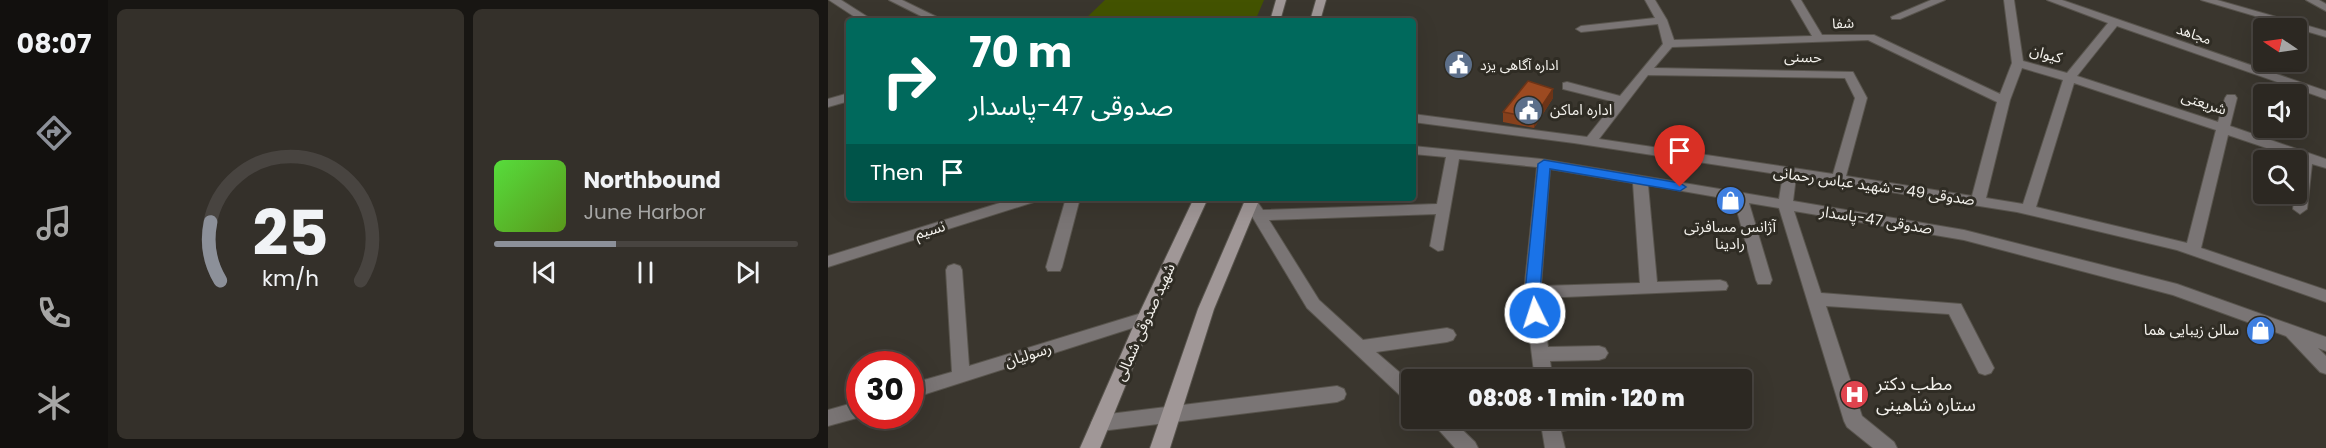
<!DOCTYPE html>
<meta charset="utf-8">
<style>
body{margin:0;font-family:Poppins,"Noto Sans Arabic",sans-serif;background:#34302a;color:#f1f3f6;height:100vh;display:flex;flex-direction:column;font-size:22px;white-space:nowrap}
*{box-sizing:border-box;margin:0}
p{font-size:20px;color:#a6a6a5}
.icon{flex:none;width:33px;height:33px;fill:none;stroke:currentColor;stroke-width:2;stroke-linecap:round;stroke-linejoin:round}
.map{position:relative;flex:1;overflow:hidden}
.sheet{display:flex;flex-direction:column;gap:9px;padding:9px;background:#181613;width:720px}
.sheet>*{flex:none}
.hud{position:absolute;left:18px;top:18px;width:570px;height:183px;border-radius:6px;box-shadow:0 6px 24px #0002,0 0 0 2px #484440;background:#00695c;color:#fff;overflow:hidden}
.needle{width:39px;rotate:283deg}
.fabs{position:absolute;left:1425px;top:18px;display:grid;gap:12px}
.fabs a{display:grid;place-items:center;width:54px;height:54px;border-radius:6px;background:#2c2822;box-shadow:0 6px 24px #0002,0 0 0 2px #484440;font-size:30px}
.speed{position:absolute;left:18px;top:351px;display:flex;gap:12px;font-size:30px;font-weight:700;text-align:center}
.speed>*{display:grid;place-content:center;width:78px;height:78px;border-radius:50%;background:#2c2822;box-shadow:0 6px 24px #0002,0 0 0 2px #484440;line-height:1}
.speed .limit{border:9px solid #d22;background:#fff;color:#111}
.pin{position:absolute;display:grid;place-items:center;width:51px;height:51px;color:#fff;margin:-62px -26px;border-radius:50% 50% 50% 0;rotate:-45deg;box-shadow:0 0 6px #0007}
.pin .icon{rotate:45deg}
.me{position:absolute;width:66px;margin:-33px;rotate:356deg;stroke-linejoin:round;filter:drop-shadow(0 0 4px #0008)}
.turn{display:flex;align-items:center;gap:21px;height:126px;padding:0 24px;font-size:27px}
.turn .icon{width:78px;height:78px;stroke-width:2.5}
.turn b{display:block;font-size:42px;line-height:51px}
.then{display:flex;align-items:center;height:57px;padding:0 24px;background:#0003;gap:12px;font-size:22px}
.sheet .card{flex:1;display:flex;flex-direction:column;justify-content:center;gap:9px;min-width:0;padding:0 21px;border-radius:9px;background:#34302a}
.sheet .dial{align-items:center;gap:0}
.dial svg{height:156px;overflow:visible;fill:none;stroke:#484440;stroke-width:7;stroke-linecap:round;text-anchor:middle}
.dial text{fill:#f1f3f6;stroke:none}
.song{display:flex;align-items:center;gap:18px}
.cover{width:72px;height:72px;border-radius:9px;background:linear-gradient(135deg,hsl(110 70% 55%),hsl(90 70% 35%))}
.played{height:6px;border-radius:3px;background:linear-gradient(90deg,#8c9099 40%,#484440 40%)}
.keys{display:flex;justify-content:space-around;direction:ltr}
.sheet .tiles{flex:1;display:grid;gap:9px;grid-template-columns:repeat(2,1fr)}
.trip{position:absolute;left:573px;top:369px;width:351px;height:60px;border-radius:6px;background:#2c2822;box-shadow:0 6px 24px #0002,0 0 0 2px #484440;font-weight:800;line-height:60px;text-align:center}
main{display:flex;flex:1;min-height:0}
.menu{display:flex;flex-direction:column;width:108px;justify-content:space-around;align-items:center;background:#12100e;color:#a6a6a5}
.menu .icon{width:42px;height:42px}
.menu .on{color:#8c9099}
.menu b{font-size:27px;color:#f1f3f6}
.map>svg:first-child{display:block}
.green{fill:#435300}
.lines{fill:none;stroke-linecap:round;stroke-linejoin:round}
.minor-casing{stroke:#58544d;stroke-width:2}
.secondary-casing{stroke:#58544d;stroke-width:2}
.minor{fill:#7a7575;fill-rule:evenodd}
.secondary{fill:#a09797;fill-rule:evenodd}
.wall{fill:#86401c}
.shaded-wall{fill:#6d3417}
.building{fill:#9c4a21;stroke:#6d3417;stroke-width:1.5}
.route{fill:#1a73e8;stroke:#114b97;stroke-width:1.5}
.labels{text-anchor:middle;stroke-width:6;stroke-linejoin:round;paint-order:stroke}
.far-street-label{font-size:14px;fill:#f4f2ed;stroke:#2f2c24}
.far-poi-label{font-size:14px;fill:#f4f2ed;stroke:#2f2c24;text-anchor:start}
.street-label{font-size:15px;fill:#f4f2ed;stroke:#2f2c24}
.poi-label{font-size:15px;fill:#f4f2ed;stroke:#2f2c24;text-anchor:start}
.near-poi-label{font-size:18px;fill:#f4f2ed;stroke:#2f2c24;text-anchor:start}
</style>
<main>
<nav class="menu">
<b>08:07</b>
<svg class="icon on" aria-label="directions" viewBox="0 0 24 24"><path d="M12 3l9 9-9 9-9-9zM9 14v-3h6M13 9l2 2-2 2"/></svg>
<svg class="icon" aria-label="music" viewBox="0 0 24 24"><path d="M9 18V5l10-2v13"/><circle cx="6" cy="18" r="3"/><circle cx="16" cy="16" r="3"/></svg>
<svg class="icon" aria-label="phone" viewBox="0 0 24 24"><path d="M5 4h4l2 5-3 2q2 4 5 5l2-3 5 2v4C11 20 4 13 5 4z"/></svg>
<svg class="icon" aria-label="climate" viewBox="0 0 24 24"><path d="M12 3v18M4 7l16 10M4 17L20 7"/></svg>
</nav>
<section class="sheet">
<div class="tiles">
<div class="card dial"><svg viewBox="0 0 100 80">
<path d="M14 69A42 42 0 1 1 86 69"/>
<path d="M14 69A42 42 0 0 1 9 39" stroke="#8c9099"/>
<text x="50" y="56" font-size="32" font-weight="700">25</text>
<text x="50" y="72" font-size="11">km/h</text>
</svg></div>
<div class="card">
<div class="song"><i class="cover"></i><div><b>Northbound</b><p>June Harbor</p></div></div>
<div class="played"></div>
<div class="keys"><svg class="icon" aria-label="previous" viewBox="0 0 24 24"><path d="M18 5L8 12l10 7zM5 5v14"/></svg><svg class="icon" aria-label="pause" viewBox="0 0 24 24"><path d="M8 5v14M16 5v14"/></svg><svg class="icon" aria-label="next" viewBox="0 0 24 24"><path d="M6 5l10 7-10 7zM19 5v14"/></svg></div>
</div>
</div>
</section>
<div class="map">
<svg width="1498" height="448" viewBox="0 0 1498 448">
<rect width="100%" height="100%" fill="#3a362e"/>
<path class="green" d="M277,0H436L427,21H255Z"/>
<g class="lines">
<defs>
<path id="minor" d="M1,0H13L46,21H33Z
M61,0H74L117,21H103Z
M817,0H827L839,20L846,40L984,36L963,0H973L994,35H1046L1172,94L1184,63L1176,0H1186L1195,61L1239,73L1280,23L1219,0H1234L1498,91V99L1289,26L1249,76L1390,122L1397,98L1399,95H1407L1409,98L1402,126L1498,159V168L1484,164L1479,209L1472,214L1465,209L1467,194H1468L1471,159L1400,135L1373,248L1498,290V302L1349,250L1189,212L968,177L965,201L1136,230L1349,284L1498,337V351L1490,348L1498,356V374L1492,372L1458,336L1345,295L1136,240L966,211L993,293L1133,304L1166,368L1163,373L1157,375L1151,373L1121,314L998,306L1034,416L1066,442L1069,448H1045L1019,427L1016,421L951,208L921,203L944,280L942,284H930L928,280L906,200L820,185L829,282L892,280L898,282L900,286L898,290L713,298L720,347L771,346L777,348L780,353L777,358L771,360L722,361L725,380H707L696,292L709,167L631,159L615,250L610,251L602,246L608,214L441,220L491,300L535,340L619,328L625,330L628,335L625,340L619,342L548,352L584,383V402L577,400L479,308L416,203L423,198L428,200L435,210L609,204L618,157L585,154V146L713,159L951,199L955,175L746,143L585,122V114L759,137L787,102L735,89V83L739,82L792,96L835,44L830,24L753,32L748,29L753,26L827,18ZM1040,40L1169,102L1144,196L1018,176L1039,98L1025,72L826,68L844,47ZM1194,68L1235,80L1195,204L1158,198L1182,100ZM820,75L1017,78L1027,98L1005,174L771,139ZM1246,83L1388,130L1359,243L1208,207ZM722,169L805,183L812,283L713,286Z
M1103,0H1117L1072,19H1064L1063,17Z
M1373,0H1389L1498,31V37Z
M1478,0H1491L1498,4V11Z
M21,93V101L0,107V99Z
M188,198H211L209,201L0,267V256Z
M238,198H252L234,267L232,271H220L218,267Z
M126,264L132,266L134,270L141,366L317,312L323,314L325,318L323,322L82,399V384L124,372L118,270L120,266Z
M509,386L516,389L518,394L516,399L509,402L273,431L266,429L263,423L266,417L273,415Z
M32,401V416H36L0,426V410Z
M600,418H622L647,442L650,448H627Z
M712,418H781L779,424L733,431L737,448H717Z"/>
<path id="secondary" d="M448,0H458L452,21H442Z
M488,0H498L492,21H482Z
M366,198H380L325,318L272,448H252L309,318Z
M418,198H432L386,309L342,448H322L370,309Z"/>
</defs>
<use href="#minor" class="minor-casing"/>
<use href="#secondary" class="secondary-casing"/>
<use href="#minor" class="minor"/>
<use href="#secondary" class="secondary"/>
</g>
<path class="wall" d="M725,98L706,128L675,122V112Z"/>
<path class="shaded-wall" d="M725,89V98L706,128V118Z"/>
<path class="building" d="M700,81L725,89L706,118L675,112Z"/>
<path class="route" d="M716,160L852,183L858,187L852,191L722,169L712,292L715,313L712,317H702L697,292L710,164Z"/>
<defs>
<symbol id="civic-disc" viewBox="-11 -11 22 22"><circle r="9.5" fill="#5c6f8a" stroke="#2f2c24"/><path d="M-.6-6.5H3V-4.5H.6V-3L4-1V1h2V6H-6V1h2V-1L-.6-3ZM-1.2 2.5V6h2.4V2.5Z" fill="#fff"/></symbol>
<symbol id="shop-disc" viewBox="-11 -11 22 22"><circle r="9.5" fill="#3f7fe0" stroke="#2f2c24"/><path d="M-5-2.5h2.3a2.7 3.5 0 0 1 5.4 0H5L5.5 6h-11ZM-1.5-2.5h3a1.5 2.3 0 0 0-3 0Z" fill="#fff"/></symbol>
<symbol id="hospital-disc" viewBox="-11 -11 22 22"><circle r="9.5" fill="#e0444e" stroke="#2f2c24"/><path d="M-5-5h3v3.5h4V-5h3V5h-3V1.5h-4V5h-3Z" fill="#fff"/></symbol>
</defs>
<g fill-rule="evenodd">
<use href="#civic-disc" x="614" y="48" width="33" height="33"/>
<use href="#civic-disc" x="684" y="94" width="33" height="33"/>
<use href="#shop-disc" x="886" y="184" width="33" height="33"/>
<use href="#shop-disc" x="1416" y="314" width="33" height="33"/>
<use href="#hospital-disc" x="1010" y="378" width="33" height="33"/>
</g>
<g class="labels">
<g class="far-street-label">
<text transform="translate(1015 23) rotate(-2)" y="5">شفا</text>
<text transform="translate(1366 34) rotate(19)" y="5">مجاهد</text>
</g>
<g class="far-poi-label">
<text x="652" y="70">اداره آگاهی یزد</text>
</g>
<g class="street-label">
<text transform="translate(1218 54) rotate(15)" y="5">کیوان</text>
<text transform="translate(975 57) rotate(1)" y="5">حسنی</text>
<text transform="translate(1376 103) rotate(18)" y="5">شریعتی</text>
<text transform="translate(1046 186) rotate(8)" y="5">صدوقی 49 - شهید عباس رحمانی</text>
<text transform="translate(1048 220) rotate(9)" y="5">صدوقی 47-پاسدار</text>
<text transform="translate(102 230) rotate(-17)" y="5">نسیم</text>
<text transform="translate(317 322) rotate(-66)" y="5">شهید صدوقی شمالی</text>
<text transform="translate(200 355) rotate(-18)" y="5">رسولیان</text>
</g>
<g class="poi-label">
<text x="722" y="115">اداره اماکن</text>
<text x="902" y="232" text-anchor="middle">آژانس مسافرتی<tspan x="902" dy="17">رادینا</tspan></text>
<text x="1411" y="335" text-anchor="end">سالن زیبایی هما</text>
</g>
<g class="near-poi-label">
<text x="1048" y="390">مطب دکتر<tspan x="1048" dy="21">ستاره شاهینی</tspan></text>
</g>
</g>
</svg>
<div class="fabs">
<a><svg class="needle" viewBox="-14 -14 28 28"><path d="M0-13l5 13h-10z" fill="#e53935"/><path d="M0 13l5-13h-10z" fill="#a6a6a5"/></svg></a>
<a><svg class="icon" aria-label="sound" viewBox="0 0 24 24"><path d="M4 9h4l5-4v14l-5-4H4zM17 9q2 3 0 6"/></svg></a>
<a><svg class="icon" aria-label="search" viewBox="0 0 24 24"><circle cx="10" cy="10" r="6"/><path d="M15 15l6 6"/></svg></a>
</div>
<div class="speed"><div class="limit">30</div></div>
<div class="pin" style="left:852px;top:187px;background:#d93025"><svg class="icon" aria-label="arrive" viewBox="0 0 24 24"><path d="M6 21V4h12l-3 4 3 4H6"/></svg></div>
<svg class="me" style="left:707px;top:313px" viewBox="-20 -20 40 40"><circle r="17" fill="#1a73e8" stroke="#fff" stroke-width="3"/><path d="M0-11L8 9 0 5-8 9z" fill="#fff"/></svg>
<div class="trip">08:08 · 1 min · 120 m</div>
<div class="hud">
<div class="turn"><svg class="icon" aria-label="right" viewBox="0 0 24 24"><path d="M7 20v-9h11M14 6l5 5-5 5"/></svg><div><b>70 m</b>صدوقی 47-پاسدار</div></div>
<div class="then">Then<svg class="icon" aria-label="arrive" viewBox="0 0 24 24"><path d="M6 21V4h12l-3 4 3 4H6"/></svg></div>
</div>
</div>
</main>
